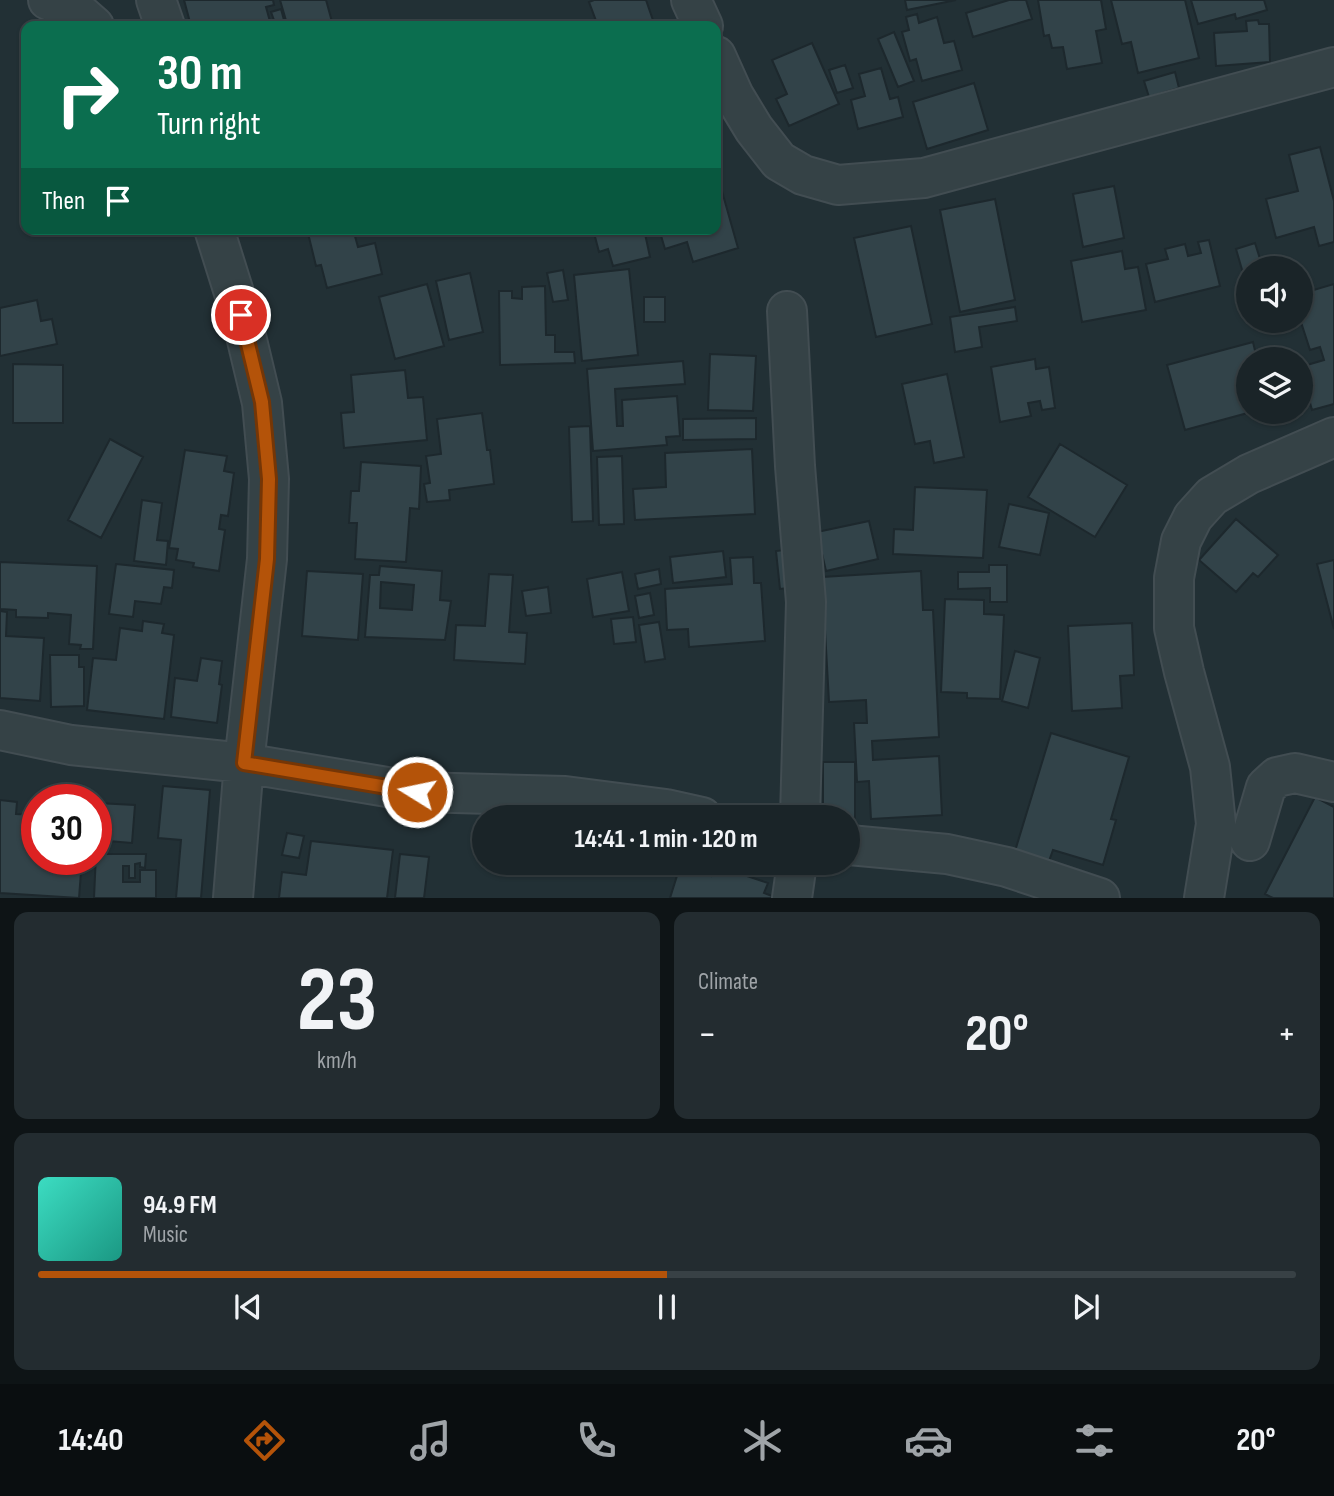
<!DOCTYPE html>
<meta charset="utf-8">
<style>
body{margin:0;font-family:"Sofia Sans Condensed",sans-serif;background:#232c30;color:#f1f3f6;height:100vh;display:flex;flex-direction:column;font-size:26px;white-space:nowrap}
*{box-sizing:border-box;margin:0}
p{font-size:23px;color:#9fa4a8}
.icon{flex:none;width:38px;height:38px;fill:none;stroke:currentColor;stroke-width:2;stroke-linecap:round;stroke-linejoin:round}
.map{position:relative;height:898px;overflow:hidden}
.panel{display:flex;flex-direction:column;gap:14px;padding:14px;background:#0e1416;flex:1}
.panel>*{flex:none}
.hud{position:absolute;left:21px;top:21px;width:700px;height:214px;border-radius:14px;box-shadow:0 2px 5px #0004,0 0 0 2px #384145;background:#0b6e4f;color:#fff;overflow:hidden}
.controls{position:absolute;left:1236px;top:256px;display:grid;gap:14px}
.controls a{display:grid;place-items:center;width:77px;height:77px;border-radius:50%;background:#1a2428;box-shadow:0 2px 5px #0004,0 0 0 2px #384145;font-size:35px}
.speed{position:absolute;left:21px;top:784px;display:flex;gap:14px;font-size:35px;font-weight:700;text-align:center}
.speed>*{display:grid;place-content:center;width:91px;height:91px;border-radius:50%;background:#1a2428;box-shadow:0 2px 5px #0004,0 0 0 2px #384145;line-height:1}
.speed .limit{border:10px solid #d22;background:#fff;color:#111}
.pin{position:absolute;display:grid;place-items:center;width:60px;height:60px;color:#fff;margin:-30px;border:4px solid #fff;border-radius:50%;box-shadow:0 2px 7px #0007}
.me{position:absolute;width:77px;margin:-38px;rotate:280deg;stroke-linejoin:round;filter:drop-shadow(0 0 5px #0008)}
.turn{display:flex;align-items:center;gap:24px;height:147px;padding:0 21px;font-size:32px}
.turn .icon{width:91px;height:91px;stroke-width:2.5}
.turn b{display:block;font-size:49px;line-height:60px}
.then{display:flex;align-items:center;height:66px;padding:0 21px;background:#0003;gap:14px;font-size:26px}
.big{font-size:52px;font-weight:700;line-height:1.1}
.panel .tile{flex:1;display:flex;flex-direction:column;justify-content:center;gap:10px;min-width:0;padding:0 24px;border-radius:14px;background:#232c30}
.panel .dial{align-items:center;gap:0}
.dial b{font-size:91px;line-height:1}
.song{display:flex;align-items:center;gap:21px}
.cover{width:84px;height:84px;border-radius:10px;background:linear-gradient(135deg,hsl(170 70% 55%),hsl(170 70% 35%))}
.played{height:7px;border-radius:4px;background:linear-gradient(90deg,#b45309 50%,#384145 50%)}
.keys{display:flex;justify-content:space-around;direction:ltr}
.heat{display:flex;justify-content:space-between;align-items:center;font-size:38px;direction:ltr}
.panel .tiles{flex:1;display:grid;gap:14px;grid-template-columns:1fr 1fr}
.tile:last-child{grid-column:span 2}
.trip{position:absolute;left:472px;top:805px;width:388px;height:70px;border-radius:35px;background:#1a2428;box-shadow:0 2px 5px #0004,0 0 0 2px #384145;font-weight:700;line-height:70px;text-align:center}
.tab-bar{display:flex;height:112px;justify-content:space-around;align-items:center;background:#0a0e10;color:#9fa4a8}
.tab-bar .icon{width:49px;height:49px}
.tab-bar .selected{color:#b45309}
.tab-bar b{font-size:32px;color:#f1f3f6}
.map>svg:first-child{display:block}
.building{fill:#324349;stroke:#1d282d;stroke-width:2;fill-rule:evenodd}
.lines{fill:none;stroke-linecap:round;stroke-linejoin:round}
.minor-casing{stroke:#424d52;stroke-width:42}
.minor{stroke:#354246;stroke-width:38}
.route-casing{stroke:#753606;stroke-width:18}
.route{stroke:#b45309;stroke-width:12}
</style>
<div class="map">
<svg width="1334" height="898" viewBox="0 0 1334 898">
<rect width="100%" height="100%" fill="#223035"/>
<path class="building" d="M184,0H273L274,5L266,7L271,25L191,26Z
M280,0H326L332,22L317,26H297L296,21L287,24Z
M594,0H646L655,26H598L589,2Z
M905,0H956L907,10Z
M1009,0H1026L1032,19L973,37L966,13Z
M1038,0H1101L1106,29L1096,31L1102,63L1067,69L1063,47L1052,48L1049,35L1044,36Z
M1111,0H1185L1199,58L1138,73L1131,42L1122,44Z
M1191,0H1264L1267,10L1236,19L1235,14L1198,24Z
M281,9L284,20L275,23L271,12Z
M917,14L919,23L937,17L944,43L954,41L962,70L922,81L916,59L910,61L902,32L909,30L906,17Z
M1258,20L1259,24H1269L1270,62L1216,66L1214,33L1247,31L1246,21Z
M894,32L914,81L898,87L878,39Z
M812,43L839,104L789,126L776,99L787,94L772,60Z
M845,65L853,88L837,93L829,70Z
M881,68L890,99L898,97L903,117L858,129L851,100L865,96L859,74Z
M1175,72L1179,88L1149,97L1144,81Z
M974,83L988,130L927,149L913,102Z
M1320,147L1334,201V242L1319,246L1314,227L1276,238L1266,199L1298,191L1289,155Z
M716,170L738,248L693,262L687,242L665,249L659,229H716Z
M1114,186L1124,238L1083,247L1073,194Z
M995,199L1015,300L960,312L940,210Z
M911,226L932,324L876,337L854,238Z
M254,229H276L256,234Z
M307,229H353L358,247L375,243L382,274L327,288L321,265L316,266Z
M593,229H644L650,257L613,266L608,249L599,252Z
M1209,240L1220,286L1155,302L1146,264L1168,259L1165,249L1185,244L1188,256L1201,253L1198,242Z
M1255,243L1261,262L1268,260L1271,268H1248V279L1245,280L1236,249Z
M1122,251L1125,269L1138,267L1146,310L1082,322L1071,261Z
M629,269L638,355L582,361L574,275Z
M563,270L568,300L553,302L547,273Z
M470,273L483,332L449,340L436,281Z
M427,284L444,346L395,359L379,297Z
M1334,284V404L1312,410L1300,367L1324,360L1320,347L1310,350L1300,319V294Z
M545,286L546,335H555V352H574L575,363L500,365L499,291H512V298L522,299V287Z
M644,297H665V322H644Z
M37,300L41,321L52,319L57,344L0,356V308Z
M1015,307L1017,321L979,327L982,347L955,352L950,317Z
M1253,342L1257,359H1248V411H1255L1185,430L1167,365Z
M710,354L756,356L753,411L708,410Z
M1035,359L1036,369L1049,367L1055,408L1042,410L1040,401L1028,403L1031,416L1000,422L991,367Z
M683,361L685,384L615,389L617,426H623L622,400L677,396L680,436L666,437L667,445L593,451L587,369Z
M13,364L63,365V423H13Z
M405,370L408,398L423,397L427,440L344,448L341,413L354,412L351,375Z
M947,374L964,457L934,463L930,441L915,444L902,384Z
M482,413L487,450H490L494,484L449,490L450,500L427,502L424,484L430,483L426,456L441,454L437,419Z
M756,418V439L683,440V419Z
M590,426L593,521L572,522L569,427Z
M110,439L143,457L101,538L68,520Z
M1060,444L1127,485L1095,537L1028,497Z
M752,449L755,514L635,520L633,489L666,487L665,453Z
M185,450L227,456L224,471L234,473L228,516L221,515L219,529L225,530L219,571L193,567L194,563L176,560L178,549L169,548Z
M622,456L624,524L599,525L597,457Z
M361,462L421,466L419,509L410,508L406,562L355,559L357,523H349L351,491H359Z
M915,487L987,490L983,558L893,554L894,529L913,530Z
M142,500L162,503L157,540L168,541L166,565L134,561Z
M1009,504L1049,513L1040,555L999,547Z
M1236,519L1278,555L1258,577L1253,573L1236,592L1199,560Z
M869,521L878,559L826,571L817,532Z
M792,549L796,587L780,589L776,551Z
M723,551L726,577L673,583L670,557Z
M753,557L754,583H761L765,641L689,647L688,629L667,630L665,589L732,584L730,558Z
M1334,560V629L1317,564Z
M0,562L97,566L93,649H80L81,645L69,644L71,615L48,613V618L16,617V610L0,609Z
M116,564L174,570L172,588L164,587L161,604L135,601L133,617L109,614Z
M989,565H1007V602H990V588L958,589V572H989Z
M380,566L442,571L440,600L451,601L445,640L365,637L370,575H379ZM381,582L414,585L412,610L380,608Z
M659,569L661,584L638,589L635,574Z
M307,571L363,574L358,640L302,636Z
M921,571L923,610H933L939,737L872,741L873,760L939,756L942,815L871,819L869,781L857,782L854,723H867L866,700L829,702L822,577Z
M622,572L629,611L593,617L587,579Z
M489,574L513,575L509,632L527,633L525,664L454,660L456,625L485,626Z
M548,587L551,613L526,616L522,591Z
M650,593L654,615L639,618L635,596Z
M945,599L984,600V614L1004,615L1000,699L967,698V693L941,692Z
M0,611L7,612L6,636L44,638L40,701L0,698Z
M633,617L636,642L614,644L611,619Z
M143,621L164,624L162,633L174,635L164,719L87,710L93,658L116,660L120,628L142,631Z
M659,622L665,659L645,662L639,625Z
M1132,623L1134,675L1120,676L1122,708L1072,711L1068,626Z
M1015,651L1040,658L1028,708L1002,701Z
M50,655H79V667H84V706L51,707Z
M201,658L222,661L219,684L222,685L217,723L171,717L175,678L197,681Z
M1051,733L1129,757L1111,819L1116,820L1103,865L1053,850L1049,861L1015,851Z
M823,762H855V821H849V817H823Z
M163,786L210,790L201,898H176L181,840L158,838Z
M1315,797L1334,807V898H1273L1265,894Z
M0,800L17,802L16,814L37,815V859H82L79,898L0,893Z
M97,803L135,805L132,843L96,840Z
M287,833L304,836L299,858L282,855Z
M311,841L393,850L387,898H279L282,872L306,875Z
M96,854H146L145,868L140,867V863L135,864V878H129V866H123V882H140V870H156V898H94Z
M400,854L429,857L424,898H395Z
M681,863H707L703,874L711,876L714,865L768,883L764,893L777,898H670Z"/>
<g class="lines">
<defs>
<path id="minor" d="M48,0L79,13L94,26
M156,0L165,26
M691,0L703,26
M716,56L734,96L754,129L779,161L803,175L838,185L924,178L1334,67
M214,229L241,315L262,403L269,479L267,559L244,763L233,898
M787,311L795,466L806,602L800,817
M0,730L71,745L244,763L417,792L565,796L666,809L702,817
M1250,841L1266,787L1277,777L1295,773L1334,782
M849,845L947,854L1007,867L1100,898
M792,898L797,863
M1204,898L1216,824L1210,767L1184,672L1174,628V578L1181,541L1193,517L1212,496L1249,474L1334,437"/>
</defs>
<use href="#minor" class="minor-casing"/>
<use href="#minor" class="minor"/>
</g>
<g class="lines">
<defs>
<path id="route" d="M241,315L262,402L269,479L267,559L244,763L417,792"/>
</defs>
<use href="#route" class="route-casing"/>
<use href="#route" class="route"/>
</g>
</svg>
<div class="controls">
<a><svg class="icon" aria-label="sound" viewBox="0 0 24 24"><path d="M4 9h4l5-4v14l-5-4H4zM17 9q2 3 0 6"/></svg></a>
<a><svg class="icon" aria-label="layers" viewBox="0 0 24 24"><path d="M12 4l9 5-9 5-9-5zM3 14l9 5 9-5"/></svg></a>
</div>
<div class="speed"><div class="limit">30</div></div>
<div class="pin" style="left:241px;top:315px;background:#d93025"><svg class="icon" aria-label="arrive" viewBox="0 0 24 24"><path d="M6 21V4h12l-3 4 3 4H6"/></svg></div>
<svg class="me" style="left:417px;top:792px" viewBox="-20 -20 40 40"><circle r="17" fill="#b45309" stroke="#fff" stroke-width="3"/><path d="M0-11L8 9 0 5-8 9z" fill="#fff"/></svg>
<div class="trip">14:41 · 1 min · 120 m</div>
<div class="hud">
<div class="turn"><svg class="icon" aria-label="right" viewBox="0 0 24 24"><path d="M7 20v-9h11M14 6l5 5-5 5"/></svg><div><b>30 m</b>Turn right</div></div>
<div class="then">Then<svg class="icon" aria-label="arrive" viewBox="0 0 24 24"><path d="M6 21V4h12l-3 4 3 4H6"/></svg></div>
</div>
</div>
<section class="panel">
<div class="tiles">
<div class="tile dial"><b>23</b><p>km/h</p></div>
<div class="tile"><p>Climate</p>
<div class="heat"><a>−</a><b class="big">20°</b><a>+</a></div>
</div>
<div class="tile">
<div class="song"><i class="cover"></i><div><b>94.9 FM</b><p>Music</p></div></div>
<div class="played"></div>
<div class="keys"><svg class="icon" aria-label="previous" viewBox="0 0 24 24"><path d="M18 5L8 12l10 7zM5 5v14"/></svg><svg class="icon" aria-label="pause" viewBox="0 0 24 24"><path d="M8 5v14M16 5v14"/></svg><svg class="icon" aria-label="next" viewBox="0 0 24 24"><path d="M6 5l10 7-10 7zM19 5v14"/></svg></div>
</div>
</div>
</section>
<nav class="tab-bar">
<b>14:40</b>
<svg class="icon selected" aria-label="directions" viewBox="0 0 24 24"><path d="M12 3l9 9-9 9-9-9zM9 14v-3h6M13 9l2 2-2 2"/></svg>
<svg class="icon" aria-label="music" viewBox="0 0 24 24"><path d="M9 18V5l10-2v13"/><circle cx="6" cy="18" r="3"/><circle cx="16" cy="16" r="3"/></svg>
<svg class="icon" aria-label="phone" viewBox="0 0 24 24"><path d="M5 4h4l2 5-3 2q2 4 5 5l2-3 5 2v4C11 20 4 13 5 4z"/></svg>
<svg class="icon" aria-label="climate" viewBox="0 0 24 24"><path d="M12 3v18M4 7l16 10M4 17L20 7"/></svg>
<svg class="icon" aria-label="car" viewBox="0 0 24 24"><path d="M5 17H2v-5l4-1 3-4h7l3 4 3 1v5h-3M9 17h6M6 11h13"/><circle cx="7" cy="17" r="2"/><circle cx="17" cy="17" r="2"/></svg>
<svg class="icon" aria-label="filters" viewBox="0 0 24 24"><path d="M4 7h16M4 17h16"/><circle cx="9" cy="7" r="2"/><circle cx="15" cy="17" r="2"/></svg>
<b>20°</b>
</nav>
